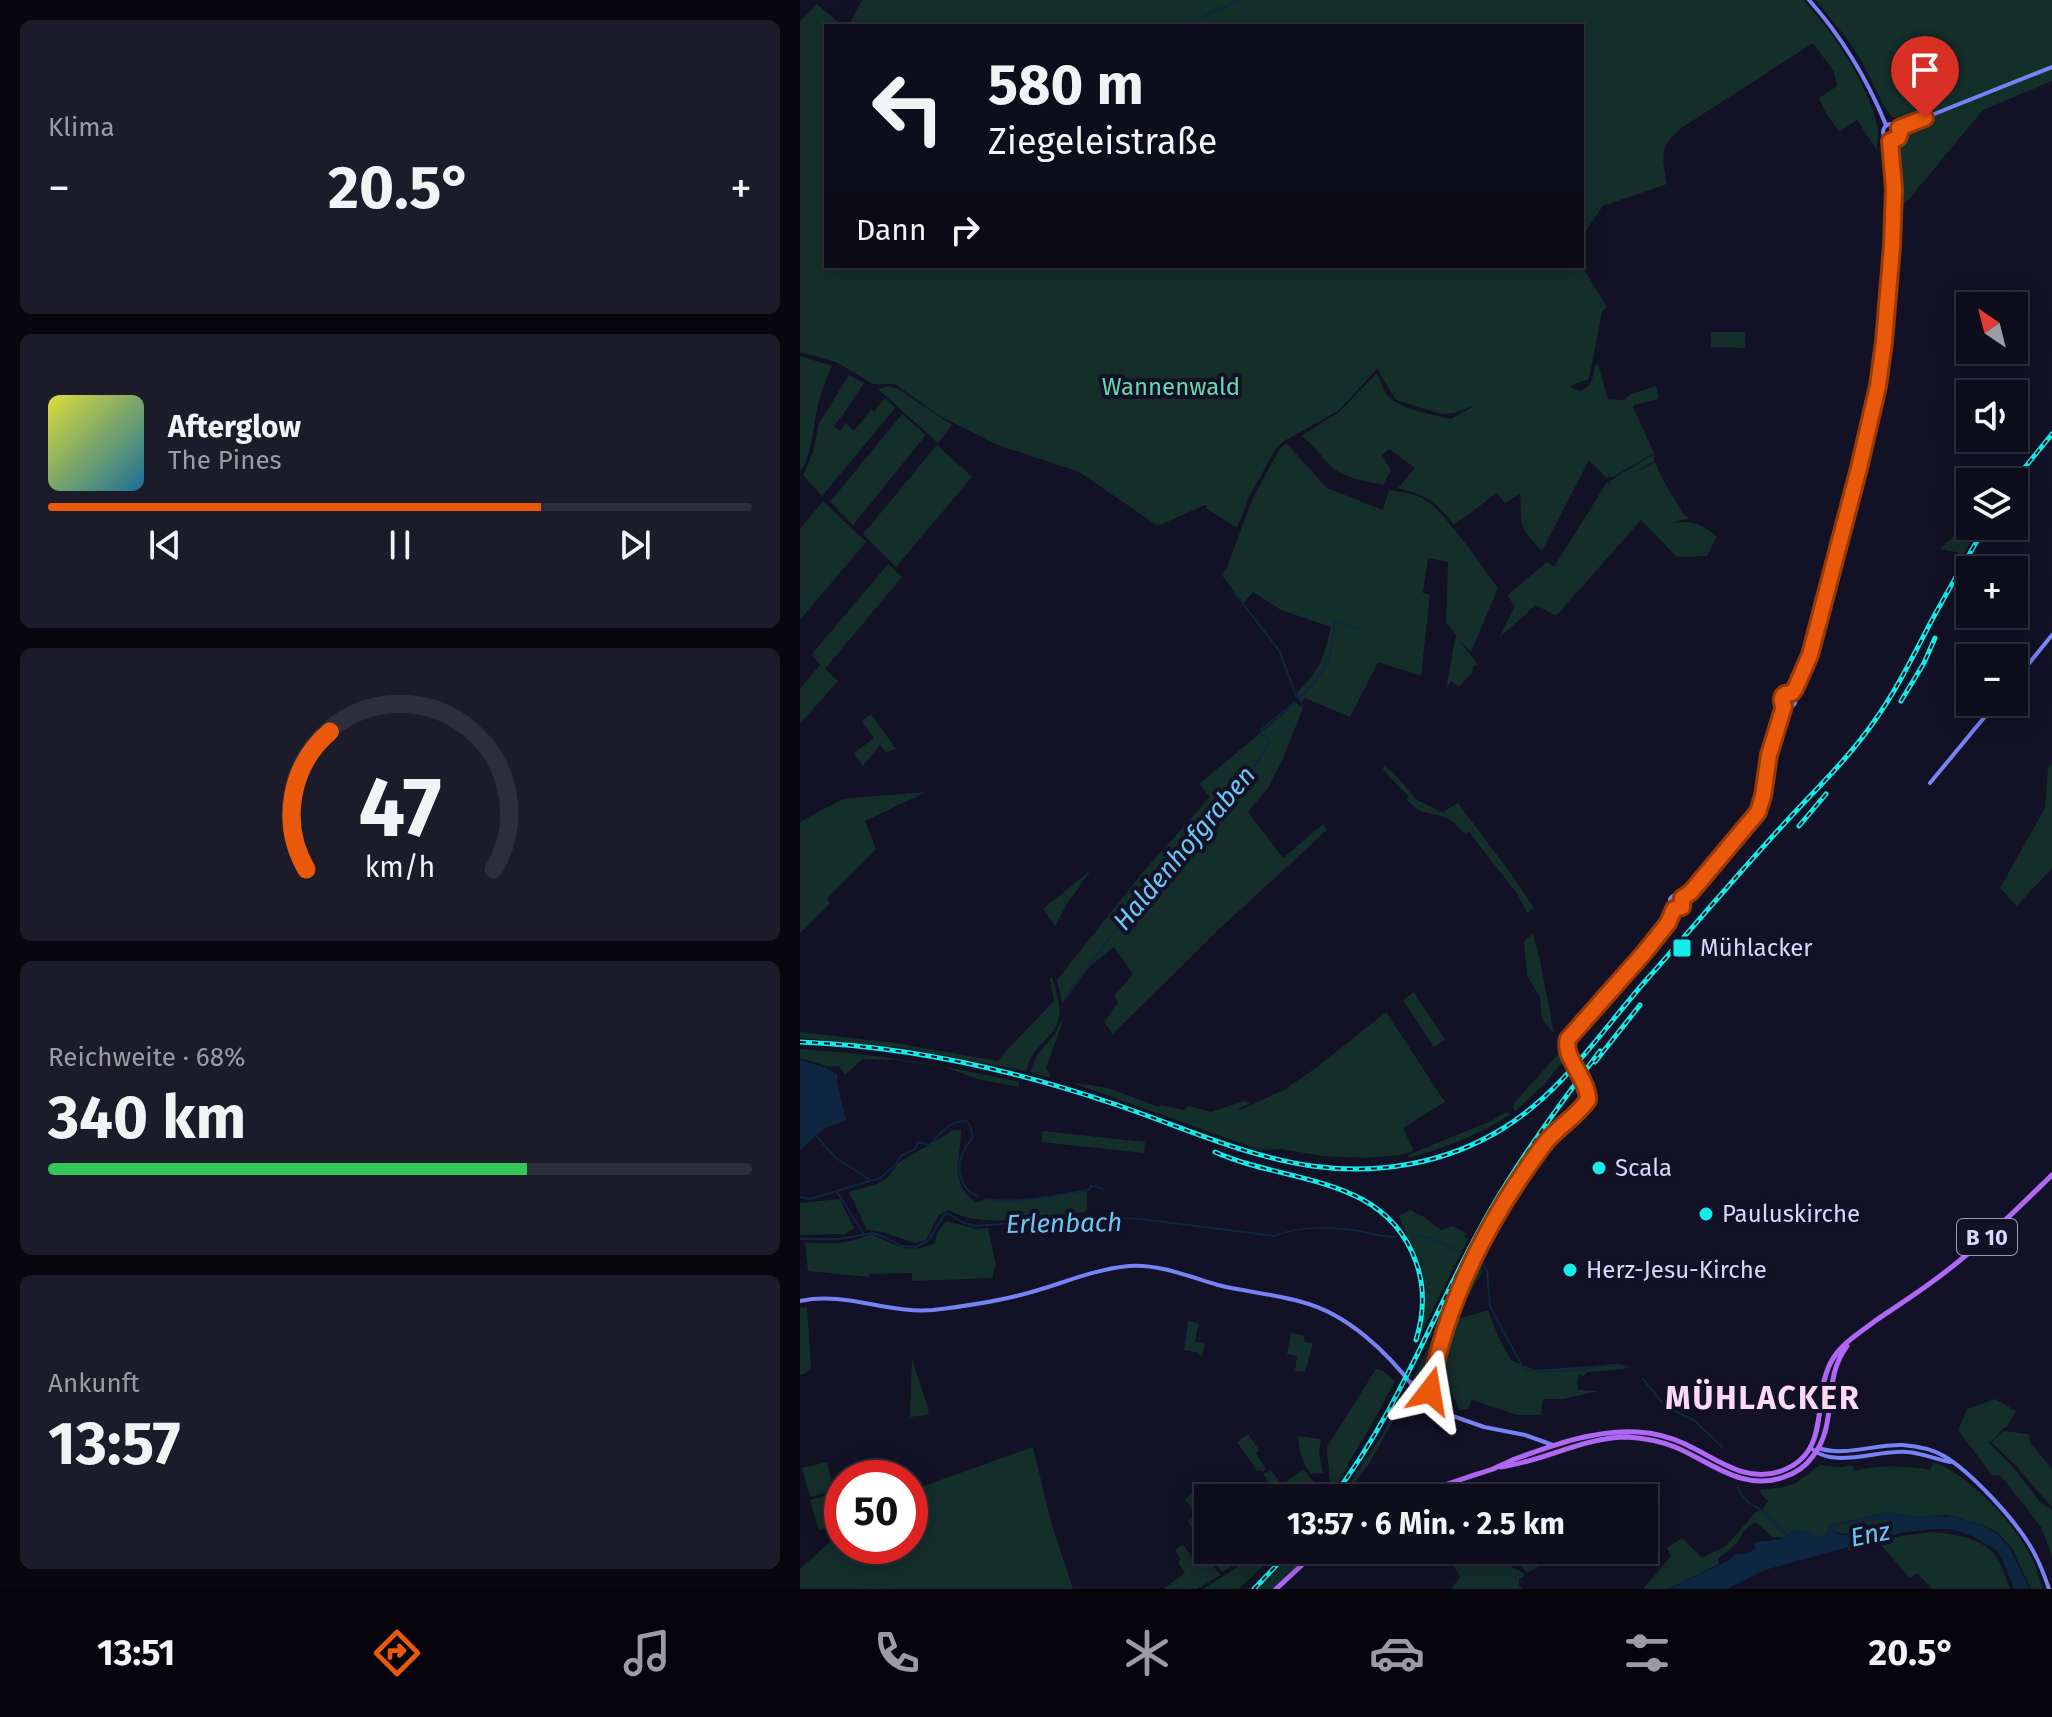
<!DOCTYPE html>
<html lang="de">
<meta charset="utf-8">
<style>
body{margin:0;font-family:"Fira Sans",sans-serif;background:#1c1b29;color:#f1f3f6;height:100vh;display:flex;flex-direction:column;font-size:30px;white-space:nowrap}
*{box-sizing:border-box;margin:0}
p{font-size:26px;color:#9b9ca3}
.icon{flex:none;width:44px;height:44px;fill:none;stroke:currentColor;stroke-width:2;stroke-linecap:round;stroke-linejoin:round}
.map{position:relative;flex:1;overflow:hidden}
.details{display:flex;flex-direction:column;gap:20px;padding:20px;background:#08070f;width:800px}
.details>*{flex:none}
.top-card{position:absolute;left:24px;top:24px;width:760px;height:244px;border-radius:0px;box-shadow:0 4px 20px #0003,0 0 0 2px #2e2d3b;background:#0e0d1c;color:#f1f3f6;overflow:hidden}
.needle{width:52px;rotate:325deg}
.controls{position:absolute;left:1156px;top:292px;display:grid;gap:16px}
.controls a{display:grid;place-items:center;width:72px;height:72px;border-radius:0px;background:#0e0d1c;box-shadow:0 4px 20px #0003,0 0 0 2px #2e2d3b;font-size:40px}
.speed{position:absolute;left:24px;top:1460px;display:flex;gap:16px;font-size:40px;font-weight:700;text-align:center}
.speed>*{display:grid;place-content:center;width:104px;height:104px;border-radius:50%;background:#0e0d1c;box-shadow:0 4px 20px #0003,0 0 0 2px #2e2d3b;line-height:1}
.speed .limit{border:12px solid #d22;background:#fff;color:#111}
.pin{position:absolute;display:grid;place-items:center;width:68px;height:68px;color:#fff;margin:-82px -34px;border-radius:50% 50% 50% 0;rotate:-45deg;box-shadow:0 0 8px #0007}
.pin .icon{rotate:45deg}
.me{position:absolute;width:88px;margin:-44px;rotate:14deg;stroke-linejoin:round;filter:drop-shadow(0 0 6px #0008)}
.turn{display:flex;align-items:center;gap:28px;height:168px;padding:0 32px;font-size:36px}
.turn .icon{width:104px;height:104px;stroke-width:2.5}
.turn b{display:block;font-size:56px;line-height:68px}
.then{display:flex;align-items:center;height:76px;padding:0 32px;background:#0003;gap:16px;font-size:30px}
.big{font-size:60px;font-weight:700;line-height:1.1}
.details .tile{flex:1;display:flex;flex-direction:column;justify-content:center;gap:12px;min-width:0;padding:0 28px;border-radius:12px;background:#1c1b29}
.details .dial{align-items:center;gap:0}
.dial svg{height:208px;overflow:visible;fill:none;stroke:#2e2d3b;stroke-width:7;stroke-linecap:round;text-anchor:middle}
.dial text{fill:#f1f3f6;stroke:none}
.song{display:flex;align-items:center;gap:24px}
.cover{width:96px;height:96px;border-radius:12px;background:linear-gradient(135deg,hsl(60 70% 55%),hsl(200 70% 35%))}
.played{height:8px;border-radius:4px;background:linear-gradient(90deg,#ea580c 70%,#2e2d3b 70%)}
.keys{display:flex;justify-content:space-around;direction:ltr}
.heat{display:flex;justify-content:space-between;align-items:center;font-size:44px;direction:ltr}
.charge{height:12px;border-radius:6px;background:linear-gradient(90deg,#34c759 68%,#2e2d3b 0)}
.trip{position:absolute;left:394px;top:1484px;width:464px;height:80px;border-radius:0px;background:#0e0d1c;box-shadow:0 4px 20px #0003,0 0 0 2px #2e2d3b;font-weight:700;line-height:80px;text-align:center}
.tab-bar{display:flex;height:128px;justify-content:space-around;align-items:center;background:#06050b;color:#9b9ca3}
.tab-bar .icon{width:56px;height:56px}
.tab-bar .active{color:#ea580c}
.tab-bar b{font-size:36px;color:#f1f3f6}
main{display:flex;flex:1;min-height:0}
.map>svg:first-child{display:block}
.green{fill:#142e2a}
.water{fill:#0e2640;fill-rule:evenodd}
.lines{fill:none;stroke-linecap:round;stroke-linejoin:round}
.stream{stroke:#0e2640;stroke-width:2}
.secondary{stroke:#7782f4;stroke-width:4}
.primary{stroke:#ae68f3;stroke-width:5}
.rail-casing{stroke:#13ece8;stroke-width:5}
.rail{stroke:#121125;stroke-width:2;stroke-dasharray:6;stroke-linecap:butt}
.secondary-bridge{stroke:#7782f4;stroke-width:4}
.route-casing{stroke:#983908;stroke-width:20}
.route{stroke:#ea580c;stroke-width:14}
.poi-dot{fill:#13ece8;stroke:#121125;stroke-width:3}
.labels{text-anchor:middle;stroke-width:8;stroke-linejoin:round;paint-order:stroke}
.shield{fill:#121125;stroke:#9d9cbc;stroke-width:2}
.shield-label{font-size:22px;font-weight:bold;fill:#d8d8fc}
.park-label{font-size:24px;fill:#69d7ae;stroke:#121125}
.poi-label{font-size:24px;fill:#d8d8fc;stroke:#121125;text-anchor:start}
.water-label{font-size:26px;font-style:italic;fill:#6ec5f3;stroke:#121125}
.district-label{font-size:32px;font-weight:bold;letter-spacing:2px;fill:#fcdaf4;stroke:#121125}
</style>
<main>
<section class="details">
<div class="tile"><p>Klima</p>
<div class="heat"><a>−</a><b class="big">20.5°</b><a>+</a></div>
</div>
<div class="tile">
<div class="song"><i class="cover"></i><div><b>Afterglow</b><p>The Pines</p></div></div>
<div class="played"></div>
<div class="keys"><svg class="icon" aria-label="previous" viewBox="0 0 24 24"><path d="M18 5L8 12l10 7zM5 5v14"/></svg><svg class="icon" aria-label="pause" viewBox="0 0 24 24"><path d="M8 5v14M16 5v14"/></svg><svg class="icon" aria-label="next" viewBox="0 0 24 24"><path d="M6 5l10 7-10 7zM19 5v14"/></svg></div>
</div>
<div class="tile dial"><svg viewBox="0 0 100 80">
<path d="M14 69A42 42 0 1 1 86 69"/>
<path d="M14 69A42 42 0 0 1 23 16" stroke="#ea580c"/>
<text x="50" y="56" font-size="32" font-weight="700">47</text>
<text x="50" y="72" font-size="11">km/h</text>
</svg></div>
<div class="tile"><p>Reichweite · 68%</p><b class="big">340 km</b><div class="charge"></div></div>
<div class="tile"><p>Ankunft</p><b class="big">13:57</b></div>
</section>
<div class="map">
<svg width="1252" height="1589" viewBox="0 0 1252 1589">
<rect width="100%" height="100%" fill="#121125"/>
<path class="green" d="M62,0H1003C1034,33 1066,80 1077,124C1079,132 1077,141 1077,150L1057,120L1039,132L1026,113L1019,98L1037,86L1034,72L1013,43L880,129C859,148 862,157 867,184L803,206L782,236V26H48Z
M1016,0H1252V81L1183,110L1099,211L1100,194L1097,145L1108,133L1105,120L1092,117L1085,108L1063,64L1047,39Z
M17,4L42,26H26V266H782L807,307L802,312L789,379L770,386L779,391C792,388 793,377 795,365L798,364L808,399L824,400L831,394L856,386L859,399L834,405L833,407L854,453L813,477L806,478L789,460L742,551C717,524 722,528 720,493L705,503L697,493L654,525C635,501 628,496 598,488L615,468L589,449L582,455L591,470L583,485C567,481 546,479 533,468C520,457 517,446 501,436L539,412L577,373C580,379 581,386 585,392C595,409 632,414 650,419L676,405L654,413L642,414L596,400L577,369L538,411L484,441L477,447L446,502L447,503L437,528L406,508L407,505L402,506L358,526L279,472L195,444L140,416L95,384H73L36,362L0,352V21Z
M911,332H945V348L911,347Z
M0,356L32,366C26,380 20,394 17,410C12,431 13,454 0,472Z
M49,375L64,383L42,416L34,426L40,431L46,423L54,431L71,410L74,412L85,398L95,408L22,496L3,475L13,452L19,423Z
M89,386L98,389L152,425L138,443L78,389Z
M102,414L126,435L53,525L30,502Z
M486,443L527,488L583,510L589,490C599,492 610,493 620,497C642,506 682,567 698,588L671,652L659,640L678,665L673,666L672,673L658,687L651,681L646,689L656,635L646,623L648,562L628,558L623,593L630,595L621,676L578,662L550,717L505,698L501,703L496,694C520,668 523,662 531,627L481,610L453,592L443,604L421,574L426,570L452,500L479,450Z
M137,445L172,477L96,567L63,534Z
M854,454V461L834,473L855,462L863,480L884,515L890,518L868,524C890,520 897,521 917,536L907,556L877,557L841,520L756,616L736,605L699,638L715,606L708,597L709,594L747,562L754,567L807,482L812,487L809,482L814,478Z
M23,501L66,542L0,620V529Z
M1170,522V526H1180L1163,555L1156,552L1140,549Z
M88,564L102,577L25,669L38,681L0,724V689L20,665L12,654Z
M496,703L503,708L484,756L468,788L448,812L483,858L523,824L527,830L416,932L313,1034L304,1022L318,1002L314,996L333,974L314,947L284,971L265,1001L262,1002L257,980L343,872L410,797L399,784Z
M71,714L96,749L86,752L80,745L63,766L54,753L74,738L62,721Z
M1252,763V868L1217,906L1200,888L1245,808L1248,768Z
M584,766L593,772L617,800L646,814L644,811L658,803L712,875L734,908L727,913L718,895L669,832L665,834C658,827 652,819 643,817C623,810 622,816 606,799L609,797L583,770Z
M126,792L65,821L76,849L27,898L30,904L0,933V822L42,799Z
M291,870L267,904L255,926L243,909Z
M733,934L740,960L754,1033L742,1019L740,997L727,976L724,941Z
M252,977C255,989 261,1003 259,1016C257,1034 239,1043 231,1058C229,1062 227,1067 226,1071L98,1047L0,1038V1032L95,1043L198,1061L206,1051L254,1001L250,978Z
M614,992L645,1040L634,1047L603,1000Z
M586,1012L645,1102L603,1128L614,1151L599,1155L564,1158L523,1156L480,1149L460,1150L270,1082L308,1088L359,1107L360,1105L384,1110L389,1106L411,1112L444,1101L450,1103L439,1108L440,1110L484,1090L517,1067Z
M261,1021H263L246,1068L250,1075L249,1078L230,1072L237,1055L255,1034Z
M0,1049C74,1053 147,1066 219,1082V1087L181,1080L144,1067L95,1060L63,1059L45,1075L39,1066L30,1067L0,1058Z
M759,1053H762L766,1058L746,1082L716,1111L713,1108L715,1102Z
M706,1112L711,1114C679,1135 646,1147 609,1158L608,1155L691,1121Z
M154,1130H161C161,1161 148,1179 175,1203L185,1199L199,1201L246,1198L287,1191V1207L285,1212C249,1216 179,1230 149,1210L139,1215L126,1240L115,1243L83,1232L67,1230L49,1192L77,1184L88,1177L98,1163Z
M243,1131L345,1142L344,1153L241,1142Z
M40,1199L54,1228L45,1234L0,1235V1203Z
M610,1210L626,1218L641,1230L653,1226L666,1233L664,1237L668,1239L618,1339C628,1311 629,1279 615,1251C610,1240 603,1229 599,1216Z
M146,1221L177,1229L188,1228L196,1265L194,1268L193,1278L112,1281V1273L70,1274L68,1277L8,1271L5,1242C10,1242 14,1243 18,1243C36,1245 55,1241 71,1234C95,1245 108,1255 135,1243L137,1233Z
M678,1262L681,1266L682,1272L663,1305L658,1319L688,1310L698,1336L711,1360L735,1370L819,1364L826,1366L825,1369L787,1372L784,1376L779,1375L777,1381L778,1390L799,1391L763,1399H743L741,1415H717L672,1400L668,1409L659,1410L651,1391L638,1392L637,1396L645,1408H642L635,1397L633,1391L643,1351L647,1347L646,1345L656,1310Z
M653,1297L632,1373L626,1381L617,1382L612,1380Z
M7,1307L11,1368L8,1370L7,1373L0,1375V1308Z
M388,1321L399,1323L395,1341L405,1344L402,1357L395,1352L384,1350Z
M491,1333L503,1335L505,1342L513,1343L505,1372L495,1371L497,1356L487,1354Z
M112,1359L129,1411L127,1415L110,1417Z
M576,1369L582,1370L595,1381L572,1424L549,1462L547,1469L531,1492L532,1493L528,1498H526L530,1489L527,1447Z
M608,1387L613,1399L628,1407L615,1403L611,1398H606L603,1403L606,1405L598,1412L570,1462L543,1498H540L584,1432Z
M1195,1399L1216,1411L1206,1428L1205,1427L1189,1443L1213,1467L1241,1503L1252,1510V1556L1241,1527L1200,1475H1192L1158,1430L1167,1409Z
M1203,1431L1229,1434L1230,1442L1252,1469V1507L1217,1467L1191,1442Z
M448,1434L459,1450L456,1453L466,1469L462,1472L460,1470L457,1471L437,1442Z
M498,1436L521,1439L519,1454L523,1473L511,1474C502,1463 499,1450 498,1436Z
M233,1447L251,1522L273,1589H0V1569L42,1531V1546H110V1491Z
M27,1462L34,1491L10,1497L2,1468Z
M1134,1462C1171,1476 1220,1528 1235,1565C1238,1573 1240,1581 1243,1589H1231L1211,1547L1198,1533L1183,1525L1147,1515L1114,1517L1089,1512L1030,1525L1027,1532L1020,1539L1002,1529H996L984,1538L972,1537L956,1522L944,1530L938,1542L918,1559L919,1564L868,1589H843L871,1556L867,1548L882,1538L902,1558L927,1545L956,1512L962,1510L968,1501L961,1494L960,1490L984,1487L996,1483L1020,1465L1041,1467L1052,1465L1054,1471C1080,1465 1104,1465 1130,1470Z
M503,1469L525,1495L523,1498H466L479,1487L474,1490L463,1474L471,1470L482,1485Z
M34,1493L42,1524L19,1530L10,1500Z
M392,1494L408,1516V1528L405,1530L407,1532L402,1535L401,1533L397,1535L388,1521L396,1515L385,1499Z
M1080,1519L1091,1520L1087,1524C1072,1527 1048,1539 1034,1531L1036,1527L1040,1525Z
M1132,1532C1154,1534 1185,1538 1197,1558C1203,1567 1206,1579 1210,1589H1132L1117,1573L1110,1578L1080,1544L1048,1551V1548C1076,1540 1103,1535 1132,1532Z
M383,1545L397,1564L406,1558L421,1575L397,1589H363L385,1573L378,1562L381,1559L375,1550Z
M425,1550H458L422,1572L411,1560Z
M464,1550H480L439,1589H403Z
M497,1550H513L473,1589H458Z
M646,1550H700L713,1568L724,1573L723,1578H719V1585L722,1589H651L660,1577Z
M704,1550H767L727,1573C721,1563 710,1561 704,1550Z"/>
<path class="water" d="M0,1060L24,1067L37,1074V1082L46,1120L22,1130L0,1150Z
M1089,1512L1114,1517L1130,1516L1153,1517L1182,1525L1197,1534L1210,1548L1230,1589H1214L1202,1559L1196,1550L1170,1535L1151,1529H1132L1100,1533L1073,1540L965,1570L927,1589H869L929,1560L936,1554H945L956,1549L953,1543C963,1540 979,1541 986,1537C990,1535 993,1531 996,1529H1002L1020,1539L1027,1532L1030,1525ZM1080,1519L1091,1521L1087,1524L1046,1535L1038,1534L1034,1531L1036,1527L1040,1525Z"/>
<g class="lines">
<path class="stream" d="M384,26L438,0
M435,593L480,652L496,696L499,699L516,681L529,661L535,621L559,629
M264,1000L316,929L447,778L469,743V740L461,734L462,729L494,703
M16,1136L36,1158L69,1179
M295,1186L303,1189
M37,1192L64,1234
M0,1197L10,1199L80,1178L95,1165L102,1155L115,1149L118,1142L130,1145C141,1133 149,1120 167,1121L170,1126L173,1137C170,1141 167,1145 165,1149C155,1165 159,1190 178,1196
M185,1199C219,1204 254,1196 288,1190L292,1186
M616,1236L628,1237L662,1253
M0,1239H41L72,1233L87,1238L101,1246L116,1247L129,1240L144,1215L147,1213L164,1223L176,1226L295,1217L341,1219L475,1236C502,1225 530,1227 558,1231C570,1233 583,1237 596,1237
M680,1261L687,1270L690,1306L722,1366L726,1370L766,1371L809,1365L830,1367
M843,1379L861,1401L871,1409L895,1421L923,1448
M938,1487C943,1503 954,1504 966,1514C974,1522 981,1531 990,1538"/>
<path class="secondary" d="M1009,0C1043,38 1067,79 1086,125
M1083 132a8 8 0 1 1 16 0a8 8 0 1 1-16 0Z
M1099,128L1252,67
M1214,682L1252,635
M992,693L1010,655L1073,414C1089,324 1098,232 1090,141
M1130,783L1197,702
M882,898C878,894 873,894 870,899V907L876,910L882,907L884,902L882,898L891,892L958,812L963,796L969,755L984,706L982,702V697L987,693L994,694C997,699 996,704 991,707L984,706
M765,1046L770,1036L844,953L868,923L874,909
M0,1301C45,1291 88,1314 133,1310C167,1306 202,1301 235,1291C266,1282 296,1269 329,1266C360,1264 390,1277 418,1285C446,1292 475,1294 502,1302C548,1314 588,1353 616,1390
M610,1382L629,1387L630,1393L626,1398H621L616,1395V1388L619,1385
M630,1389L652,1309L662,1283L685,1239L743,1146L753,1134L786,1103L788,1097
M629,1395L639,1409
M625,1399L647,1414L684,1427L725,1435L753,1445
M1010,1447C1031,1470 1079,1449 1107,1452C1122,1453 1135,1459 1150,1462
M1018,1448C1045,1457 1074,1444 1103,1445C1116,1446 1132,1449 1144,1456C1171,1472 1213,1518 1229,1544C1238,1558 1244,1574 1249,1589"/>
<path class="primary" d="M701,1467C744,1461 784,1437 827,1437C843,1438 860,1441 875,1447C911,1462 942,1492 984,1477C996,1473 1006,1466 1013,1456C1039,1423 1021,1380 1047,1346
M613,1498C639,1486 666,1478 693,1469C700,1466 707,1462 715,1459C753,1445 797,1429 838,1432C854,1433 870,1437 885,1444C916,1458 945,1484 981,1471C1035,1452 1009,1394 1034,1357C1044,1342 1061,1332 1075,1321C1097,1306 1119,1292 1140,1276C1180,1246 1216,1210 1252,1175
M476,1589L518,1550"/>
<defs>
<path id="rail" d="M1213,482L1252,434
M1214,501L1227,484
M1101,701L1124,663L1135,638
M999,826L1026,794
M0,1042C106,1046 210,1069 311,1103C378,1125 442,1156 512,1166C577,1175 645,1164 702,1129C762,1093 802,1030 848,978C893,927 937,875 983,825C1014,791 1047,760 1073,723C1097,690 1114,654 1133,618C1150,587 1168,556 1186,526
M795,1062L840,1005
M415,1152C486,1184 585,1174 616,1262C625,1287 624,1314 616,1340
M532,1498C598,1413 634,1310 687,1216C720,1158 760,1104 800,1051
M454,1589L491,1550"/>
</defs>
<use href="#rail" class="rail-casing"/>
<use href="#rail" class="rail"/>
<path class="secondary-bridge" d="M765,1046L786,1086L788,1097"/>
</g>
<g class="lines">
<defs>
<path id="route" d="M630,1391C646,1301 690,1216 745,1143C758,1127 777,1116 788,1100C788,1078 762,1057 768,1039L844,953L868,923L874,909L882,907V898L891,892L958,812L963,796L969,755L984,706C981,702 981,697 985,694L992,693L995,689L1010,655L1059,468L1078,386L1084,342L1092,246L1094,189L1090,141L1098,138L1100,133L1099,128L1125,118"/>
</defs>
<use href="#route" class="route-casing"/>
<use href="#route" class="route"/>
</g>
<g class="poi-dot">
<rect x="872" y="938" width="20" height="20" rx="4"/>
<circle cx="799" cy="1168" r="8"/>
<circle cx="906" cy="1214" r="8"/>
<circle cx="770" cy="1270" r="8"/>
</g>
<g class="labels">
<rect class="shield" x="1157" y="1219" width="60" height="36" rx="6"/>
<g class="shield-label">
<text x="1187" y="1245">B 10</text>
</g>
<g class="park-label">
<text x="371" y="395">Wannenwald</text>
</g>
<g class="poi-label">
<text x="900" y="956">Mühlacker</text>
<text x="815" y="1176">Scala</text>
<text x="922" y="1222">Pauluskirche</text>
<text x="786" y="1278">Herz-Jesu-Kirche</text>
</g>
<g class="water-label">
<text transform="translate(384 848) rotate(-50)" y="9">Haldenhofgraben</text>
<text transform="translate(264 1223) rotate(-1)" y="9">Erlenbach</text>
<text transform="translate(1070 1534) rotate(-11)" y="9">Enz</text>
</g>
<g class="district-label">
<text x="963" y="1409">MÜHLACKER</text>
</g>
</g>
</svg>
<div class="controls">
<a><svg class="needle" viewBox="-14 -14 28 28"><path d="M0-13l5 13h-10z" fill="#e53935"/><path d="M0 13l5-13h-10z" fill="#9b9ca3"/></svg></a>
<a><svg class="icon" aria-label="sound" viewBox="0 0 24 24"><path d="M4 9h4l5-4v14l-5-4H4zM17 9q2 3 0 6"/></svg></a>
<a><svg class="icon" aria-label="layers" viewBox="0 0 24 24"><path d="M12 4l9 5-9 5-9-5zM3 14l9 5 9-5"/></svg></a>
<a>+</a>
<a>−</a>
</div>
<div class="speed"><div class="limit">50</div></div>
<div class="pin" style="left:1125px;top:118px;background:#d93025"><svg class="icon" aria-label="arrive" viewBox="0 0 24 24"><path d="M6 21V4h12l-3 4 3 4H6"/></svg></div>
<svg class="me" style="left:630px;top:1391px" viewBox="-20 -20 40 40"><path d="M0-17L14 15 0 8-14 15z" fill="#ea580c" stroke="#fff" stroke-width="4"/></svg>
<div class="trip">13:57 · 6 Min. · 2.5 km</div>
<div class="top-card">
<div class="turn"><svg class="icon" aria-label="left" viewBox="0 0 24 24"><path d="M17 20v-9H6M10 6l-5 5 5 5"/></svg><div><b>580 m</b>Ziegeleistraße</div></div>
<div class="then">Dann<svg class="icon" aria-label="right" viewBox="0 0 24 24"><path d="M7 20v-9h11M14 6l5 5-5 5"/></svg></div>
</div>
</div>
</main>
<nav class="tab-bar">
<b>13:51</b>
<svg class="icon active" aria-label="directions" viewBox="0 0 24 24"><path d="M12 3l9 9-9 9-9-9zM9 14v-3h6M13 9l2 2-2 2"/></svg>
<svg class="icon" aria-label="music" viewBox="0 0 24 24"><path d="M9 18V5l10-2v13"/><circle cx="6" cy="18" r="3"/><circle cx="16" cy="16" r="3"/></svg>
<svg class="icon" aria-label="phone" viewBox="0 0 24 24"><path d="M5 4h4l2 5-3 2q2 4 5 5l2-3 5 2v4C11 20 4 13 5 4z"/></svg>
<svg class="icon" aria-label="climate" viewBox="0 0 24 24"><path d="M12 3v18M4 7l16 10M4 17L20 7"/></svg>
<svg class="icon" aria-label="car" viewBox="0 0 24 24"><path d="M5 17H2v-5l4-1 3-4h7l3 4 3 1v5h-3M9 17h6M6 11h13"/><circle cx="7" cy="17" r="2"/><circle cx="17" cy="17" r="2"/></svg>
<svg class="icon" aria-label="filters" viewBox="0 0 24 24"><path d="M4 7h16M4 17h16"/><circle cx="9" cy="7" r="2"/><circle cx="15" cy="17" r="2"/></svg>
<b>20.5°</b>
</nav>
